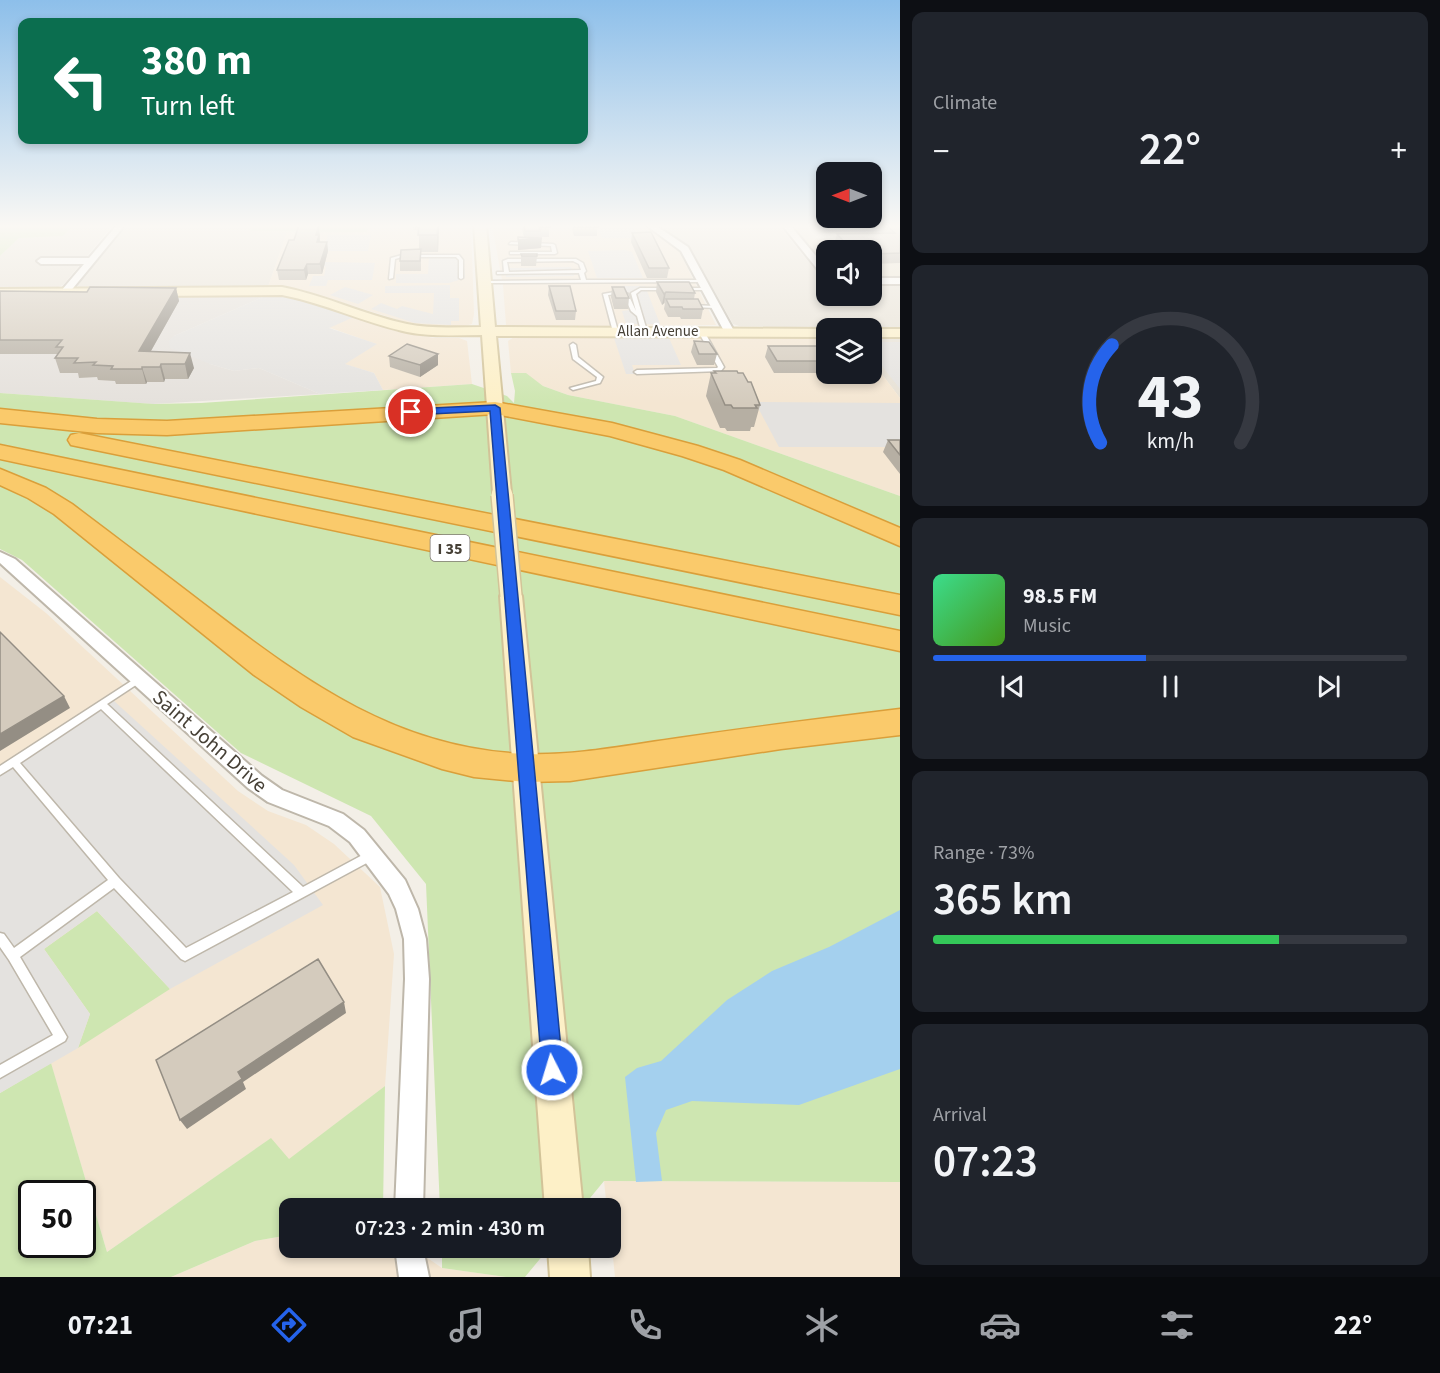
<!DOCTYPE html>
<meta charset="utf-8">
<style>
body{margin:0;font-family:"Source Sans 3",sans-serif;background:#20242c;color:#f1f3f6;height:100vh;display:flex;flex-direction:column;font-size:22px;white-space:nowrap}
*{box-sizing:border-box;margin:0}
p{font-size:20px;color:#9ea1a6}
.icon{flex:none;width:33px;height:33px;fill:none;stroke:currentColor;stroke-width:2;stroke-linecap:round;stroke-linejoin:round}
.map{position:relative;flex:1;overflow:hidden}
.sheet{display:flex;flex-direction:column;gap:12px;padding:12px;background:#0d0f14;width:540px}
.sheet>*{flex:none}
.guide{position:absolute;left:18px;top:18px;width:570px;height:126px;border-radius:12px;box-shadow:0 3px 9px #0003;background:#0b6e4f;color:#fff;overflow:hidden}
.needle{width:39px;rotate:270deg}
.controls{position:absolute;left:816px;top:162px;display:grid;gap:12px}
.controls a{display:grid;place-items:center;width:66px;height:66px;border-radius:12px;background:#171b24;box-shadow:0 3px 9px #0003;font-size:30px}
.speed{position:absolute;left:18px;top:1180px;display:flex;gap:12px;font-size:30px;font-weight:700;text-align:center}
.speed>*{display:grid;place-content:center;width:78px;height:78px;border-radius:50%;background:#171b24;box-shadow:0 3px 9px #0003;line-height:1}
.speed .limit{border:3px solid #111;border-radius:9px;background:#fff;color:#111}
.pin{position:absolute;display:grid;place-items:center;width:51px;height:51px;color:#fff;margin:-26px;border:3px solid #fff;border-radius:50%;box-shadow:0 2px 6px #0007}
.me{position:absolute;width:66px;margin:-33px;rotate:355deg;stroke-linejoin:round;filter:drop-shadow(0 0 4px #0008)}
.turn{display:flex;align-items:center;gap:21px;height:126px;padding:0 24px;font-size:27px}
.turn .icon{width:78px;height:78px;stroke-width:2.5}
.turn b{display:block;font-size:42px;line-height:51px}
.big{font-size:45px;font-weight:600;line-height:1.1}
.sheet .tile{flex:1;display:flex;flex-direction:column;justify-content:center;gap:9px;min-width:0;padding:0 21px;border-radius:12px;background:#20242c}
.sheet .dial{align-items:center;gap:0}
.dial svg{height:156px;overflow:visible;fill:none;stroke:#363941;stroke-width:7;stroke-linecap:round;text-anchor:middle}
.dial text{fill:#f1f3f6;stroke:none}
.song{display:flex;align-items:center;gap:18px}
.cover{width:72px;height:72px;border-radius:9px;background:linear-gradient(135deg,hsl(150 70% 55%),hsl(100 70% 35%))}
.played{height:6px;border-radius:3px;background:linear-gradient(90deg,#2563eb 45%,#363941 45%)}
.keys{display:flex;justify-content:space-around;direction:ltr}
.heat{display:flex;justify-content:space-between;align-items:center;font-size:33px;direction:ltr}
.charge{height:9px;border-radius:4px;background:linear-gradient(90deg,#34c759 73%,#363941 0)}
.trip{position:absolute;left:279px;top:1198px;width:342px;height:60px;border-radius:12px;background:#171b24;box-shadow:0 3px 9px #0003;font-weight:600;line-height:60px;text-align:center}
.tabs{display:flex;height:96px;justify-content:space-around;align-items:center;background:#090b0e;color:#9ea1a6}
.tabs .icon{width:42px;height:42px}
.tabs .selected{color:#2563eb}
.tabs b{font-size:27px;color:#f1f3f6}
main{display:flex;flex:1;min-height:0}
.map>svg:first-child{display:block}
.residential{fill:#e7e1d5}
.commercial{fill:#f4e6d2}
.industrial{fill:#e5e1dc}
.education{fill:#ece4d1}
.green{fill:#cee6b1;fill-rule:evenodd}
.parking{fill:#e4e2df}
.water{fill:#a4d0ee}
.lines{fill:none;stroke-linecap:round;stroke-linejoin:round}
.lane-casing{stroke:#beb7aa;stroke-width:3}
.street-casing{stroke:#beb7aa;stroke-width:4}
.secondary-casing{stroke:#d2c398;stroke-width:4}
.highway-casing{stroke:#da9f3a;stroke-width:3}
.lane{fill:#fff;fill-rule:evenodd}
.street{fill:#fff;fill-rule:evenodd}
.secondary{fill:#fdf0c7;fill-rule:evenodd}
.highway{fill:#faca6b;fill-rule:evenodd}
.secondary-bridge-far1-casing{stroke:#d2c398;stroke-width:19;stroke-linecap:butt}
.secondary-bridge-casing{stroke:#d2c398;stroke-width:24;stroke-linecap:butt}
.secondary-bridge-far1{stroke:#fdf0c7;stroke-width:16}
.secondary-bridge{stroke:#fdf0c7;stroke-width:21}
.wall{fill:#b6afa3}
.shaded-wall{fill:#948e84}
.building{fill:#d4cbbd;stroke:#948e84;stroke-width:1.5}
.route{fill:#2563eb;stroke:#184099;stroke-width:1.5}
.labels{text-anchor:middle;stroke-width:4.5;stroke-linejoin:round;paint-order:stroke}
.far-street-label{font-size:15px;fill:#464036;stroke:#fff}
.shield{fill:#fff;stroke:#7e7972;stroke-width:1.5}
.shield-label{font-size:16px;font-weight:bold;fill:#464036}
.near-street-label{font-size:21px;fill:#464036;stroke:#fff}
</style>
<main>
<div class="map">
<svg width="900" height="1277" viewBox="0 0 900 1277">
<rect width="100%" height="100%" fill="#f3efe7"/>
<path class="residential" d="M73,225H113L63,285L56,288L0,290V256L19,238L63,236Z
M128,225H249L252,231L287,232L268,287L78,288V284Z
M657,225H778L817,272L826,276V296H872V285L900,284V329L739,326L733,324L691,249Z
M872,338H900V398L872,361Z"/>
<path class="commercial" d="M368,225H471L474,314L472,324L465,326L421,327L302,290L268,287L287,232H367Z
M492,225H643L677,247L716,325L518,327L506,325L503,285Z
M354,317L395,331L434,338H459L467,341L472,384L383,390L374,373L344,364L376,344L328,327Z
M717,335L826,337V374H872V361L900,398V496L675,416L568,395L543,386L526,374L511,373L508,341L514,337Z
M0,577L46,613L238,791L268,811L306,825L334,844L380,887L394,954L385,1086L289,1160L270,1139L107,1252L51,1064L0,1093Z
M604,1181L900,1182V1277H615L611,1238L610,1209H607Z
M289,1235L290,1248H413L442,1268L506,1277H171L255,1241Z"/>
<path class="industrial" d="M265,296L174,336L210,364L234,371L259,368L320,394L153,404L0,393V300Z"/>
<path class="education" d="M792,225H900V277H872V250H826V266Z"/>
<path class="green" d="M0,225H73L63,236L19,238L0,256Z
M249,225H368L367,232L251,231Z
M511,373H526L543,386L568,395L675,416L900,496V529L819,494L900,538V1182L604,1181L581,1209H440L426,884L371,816L241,753L22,560L0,549V393L154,404L201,403L472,384L507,396L514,403L515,391Z
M97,911L170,989L78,1048L90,1014L44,949Z
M51,1063L107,1252L271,1138L289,1159L385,1086L383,1209H290L289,1235L255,1241L171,1277H0V1093ZM32,1194H82V1245H32Z
M442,1248H549L525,1277H506L442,1268Z"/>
<path class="parking" d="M597,225H633L639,238H602Z
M817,225H900V232H823Z
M328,235H371L368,251H323Z
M625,250L632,252L643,278H597L588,251Z
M429,257H463L465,278L449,283H396V274H428Z
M322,262L375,263L372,280H328L326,286H309L313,276H324L326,267L321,266Z
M571,267L574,276L506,277L505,268Z
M450,285V298H459V321H451V325L415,323L371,309L381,303L397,309L402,306L433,314L434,293H385V286Z
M622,286H645L660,324H626L622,311L630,310Z
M345,287L373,295L358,304L330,295Z
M265,296L297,298L354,317L329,328L377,344L345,364L374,373L383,390L320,394L259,368L234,371L210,364L170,348L169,341L174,336Z
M614,338H669L681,365H632L635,374H626Z
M872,342H900V389L872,353Z
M755,402L900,403V447H779Z
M113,700L294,865L323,905L170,989L97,911L44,949L90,1014L78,1048L0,1093V774Z"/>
<path class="water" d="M900,910V1069L799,1105L692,1101L666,1110L656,1133L662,1181L636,1182L625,1077L637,1068L661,1061L727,1000L772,971L829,947Z"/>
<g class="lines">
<defs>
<path id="lane" d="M511,242L553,244L555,245L557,253L555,254H510V252H552L551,246L509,244Z
M402,255H459L463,260V278L461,279L459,278V260L456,257H402L395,259L393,278L389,279L391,258Z
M508,259H576L583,263L586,271L584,273L586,280H702L704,281L702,282L483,283V282L485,281L581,280L579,273L497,274V272H504L503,261ZM573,261L579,264L581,270L509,272L507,262Z
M640,288H666L668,289L666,290H641L636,294L647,331L644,333L641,331L637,316L631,311L624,296L619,294L608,295L618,331L613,332L603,294L620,291L628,294L636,311L631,293Z
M682,288H707L709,289L707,290H680V289Z
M690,305L716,306L718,307L716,308L692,307H690Z
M701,329L704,331L724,367L721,371L637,374L634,372L637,370L717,368L718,367L698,331Z
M573,343L576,345L578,357L603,377L600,383L573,390L570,388L596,381L597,377L573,359L570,345Z
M139,676L142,677L143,679L142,681L107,704L303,887L368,852L372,850L376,852L377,855L376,858L185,961L181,959L114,888L20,957L67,1037L65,1041L0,1078V1065L53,1035L9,960L0,947V933L4,934L14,948L108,880L13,767L0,775V766ZM101,709L293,892L186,948L119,878L20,763Z"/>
<path id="street" d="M117,225H125L69,293L61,291L84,264H41L37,261L41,258H89Z
M646,225H655L688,247L734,331L733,333L724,331L681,251Z
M782,225H790L826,268V275L818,270Z
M872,278H900V284H872Z
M0,552L15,559L262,776L282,790L343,814L364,830L405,880L418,909L426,939L429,979L423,1209H395L405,979L404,939L396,909L389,894L350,842L329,826L268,802L248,788L0,563Z
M395,1248H423L429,1277H399Z"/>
<path id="secondary" d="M474,225H486L495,327L826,329V337L496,336L511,493L509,497H495L493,493L482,335C457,335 432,337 407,332C364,323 325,303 282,295L0,297V289L282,287C325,295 364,315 407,324C431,329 457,327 481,327Z
M872,329H900V337H872Z
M511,589L519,591L522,596L583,1209H545L500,596L503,591Z
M548,1248H588L590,1277H550Z"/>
<path id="highway" d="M495,402L612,423L698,446L740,460L900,528V546L724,470L682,456L610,436L495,414L167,435L97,433L0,423V409L97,419L167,421Z
M79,433L900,595V615L71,445L68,440L71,435Z
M0,445L900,631V651L0,459Z
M0,469L46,488L72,504C118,539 164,573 209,608C307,683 398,749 525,754C577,756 628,745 679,738C753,727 826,718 900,709V735L781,749L570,781L526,782L474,777L442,769L353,737L301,707L254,675L54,514L28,498L0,485Z"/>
</defs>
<use href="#lane" class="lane-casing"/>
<use href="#street" class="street-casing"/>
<use href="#secondary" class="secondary-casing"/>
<use href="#highway" class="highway-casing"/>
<use href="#lane" class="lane"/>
<use href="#street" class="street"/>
<use href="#secondary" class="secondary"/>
<use href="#highway" class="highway"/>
<defs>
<path id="secondary-bridge-far1" d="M502,493V497"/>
<path id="secondary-bridge" d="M502,495L511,596"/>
</defs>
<use href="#secondary-bridge-far1" class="secondary-bridge-far1-casing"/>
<use href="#secondary-bridge" class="secondary-bridge-casing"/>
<use href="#secondary-bridge-far1" class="secondary-bridge-far1"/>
<use href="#secondary-bridge" class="secondary-bridge"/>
</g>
<path class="wall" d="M319,225L320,242H327L328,251L322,274H308L306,280H279L277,270Z
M413,225H439L438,252H421V271H400V261L419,249V230H413Z
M521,225H549V237H539L541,248L518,250V237H524Z
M571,225H597V236H574Z
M883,225H900V263L872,264V250H840L834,244L837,234L882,233L881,232Z
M632,233L669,268L667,278H647L631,242Z
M521,254L537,256L536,266H521Z
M657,282L695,293L694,299L703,309L701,319H681L680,317H668L664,309L665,303L662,305L656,292Z
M549,286L576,311L575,320H556L548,295Z
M612,287L629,298L628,309H614L611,297Z
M176,288L179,301L151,351L194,368L188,379H165L164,382H147L146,384H116L115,381L98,380L97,377L79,378L78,373H60L55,358L58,354H0V291L87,292Z
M694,341L717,354L714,365H697L691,352Z
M768,346H826V373H774L765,357Z
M438,354V365L420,377L390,367L389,356Z
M714,371L760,405L754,427H751L750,431H727L725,428H720L706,396L711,373H714Z
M888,440H900V474L883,452Z"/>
<path class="shaded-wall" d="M319,225L320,244L318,251L316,235Z
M438,225H439L438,252L437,235Z
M542,238L541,248L518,250V240Z
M327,242L328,251L322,274L320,264Z
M307,264L308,274L306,280L304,270Z
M176,288L179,301L143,365L139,351Z
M666,292L664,303L662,305L664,294Z
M190,353L194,368L188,379L185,364Z
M438,354V365L420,377V365Z
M161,364L165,379L164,382L160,367Z
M142,367L147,382L146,384L142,369Z
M64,696L70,708L0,751V734Z
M344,1002L346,1013L243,1082L246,1089L187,1129L180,1120L238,1072Z"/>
<path class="building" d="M299,225H319L316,235H319L317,242H327L320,264H307L304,270H277L289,240H294Z
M419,225H438L437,235H418Z
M524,225H549L550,227H539L540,231H525Z
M574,225H597L598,227H575Z
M886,225H900V253L872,254V250H852L837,234L895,233Z
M651,232L669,268H649L632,233Z
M518,237L542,238L518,240Z
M421,249L420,261H400L401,250Z
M521,254H537V256H522Z
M657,282H689L695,293L666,292L664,294Z
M549,286H570L576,311H556Z
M90,287L176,288L139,351L190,353L185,364H161L160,367H142V369H111L113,366L93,365L96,362L74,363L78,358H55L63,347H56L62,340H0V291L87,292Z
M612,287H624L629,298H616Z
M666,299H698L703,309H683L682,307H670Z
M694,341L709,342L717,354H699Z
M407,344L438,354L420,365L389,356Z
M768,346H826V361H777Z
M714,371H737L738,373H743L748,382H751L760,405H755L757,408H733L731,405H725L711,373H716Z
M888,440H900V455Z
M0,632L64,696L0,734Z
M318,959L344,1002L238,1072L242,1079L180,1120L156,1060Z"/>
<linearGradient id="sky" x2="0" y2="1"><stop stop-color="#8dbfea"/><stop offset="0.56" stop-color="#faf8f4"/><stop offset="1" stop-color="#faf8f4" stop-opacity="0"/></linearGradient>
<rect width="900" height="404" fill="url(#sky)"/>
<path class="route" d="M495,405L500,408L563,1070L560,1077L552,1080L545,1077L542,1070L490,411L411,415L406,412L411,409Z"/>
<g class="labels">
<g class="far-street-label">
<text x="658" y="336">Allan Avenue</text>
</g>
<rect class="shield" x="430.5" y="535" width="39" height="26" rx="4.5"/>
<g class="shield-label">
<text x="450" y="554">I 35</text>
</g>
<g class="near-street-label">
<text transform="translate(210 741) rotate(41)" y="7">Saint John Drive</text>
</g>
</g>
</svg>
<div class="controls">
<a><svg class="needle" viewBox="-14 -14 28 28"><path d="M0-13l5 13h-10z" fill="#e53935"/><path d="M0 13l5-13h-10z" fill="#9ea1a6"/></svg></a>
<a><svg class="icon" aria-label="sound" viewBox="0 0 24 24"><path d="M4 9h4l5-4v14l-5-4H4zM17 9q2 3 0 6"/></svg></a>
<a><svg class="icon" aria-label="layers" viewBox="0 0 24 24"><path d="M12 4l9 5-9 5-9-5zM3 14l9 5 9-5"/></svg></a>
</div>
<div class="speed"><div class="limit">50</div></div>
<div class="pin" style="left:411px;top:412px;background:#d93025"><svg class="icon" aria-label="arrive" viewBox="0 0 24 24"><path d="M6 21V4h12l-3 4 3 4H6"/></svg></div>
<svg class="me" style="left:552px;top:1070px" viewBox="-20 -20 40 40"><circle r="17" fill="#2563eb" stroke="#fff" stroke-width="3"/><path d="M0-11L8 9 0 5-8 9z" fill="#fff"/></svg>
<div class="trip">07:23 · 2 min · 430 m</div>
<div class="guide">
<div class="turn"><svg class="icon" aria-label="left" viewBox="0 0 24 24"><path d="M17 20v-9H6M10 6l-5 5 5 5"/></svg><div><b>380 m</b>Turn left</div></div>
</div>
</div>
<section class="sheet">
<div class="tile"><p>Climate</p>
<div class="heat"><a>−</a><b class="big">22°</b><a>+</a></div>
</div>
<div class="tile dial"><svg viewBox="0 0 100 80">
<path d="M14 69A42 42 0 1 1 86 69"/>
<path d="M14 69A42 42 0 0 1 20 19" stroke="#2563eb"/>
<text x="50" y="56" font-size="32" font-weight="700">43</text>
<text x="50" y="72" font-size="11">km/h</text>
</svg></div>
<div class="tile">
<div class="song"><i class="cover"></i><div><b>98.5 FM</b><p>Music</p></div></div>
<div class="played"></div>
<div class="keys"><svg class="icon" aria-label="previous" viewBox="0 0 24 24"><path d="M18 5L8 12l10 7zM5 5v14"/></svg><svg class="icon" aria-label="pause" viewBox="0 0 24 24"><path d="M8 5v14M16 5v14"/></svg><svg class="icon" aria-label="next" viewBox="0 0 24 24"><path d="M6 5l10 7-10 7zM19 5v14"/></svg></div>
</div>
<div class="tile"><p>Range · 73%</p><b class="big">365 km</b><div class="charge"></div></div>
<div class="tile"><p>Arrival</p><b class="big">07:23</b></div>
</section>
</main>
<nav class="tabs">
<b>07:21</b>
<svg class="icon selected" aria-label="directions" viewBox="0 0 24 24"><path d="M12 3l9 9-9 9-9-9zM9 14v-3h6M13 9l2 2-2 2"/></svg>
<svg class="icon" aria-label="music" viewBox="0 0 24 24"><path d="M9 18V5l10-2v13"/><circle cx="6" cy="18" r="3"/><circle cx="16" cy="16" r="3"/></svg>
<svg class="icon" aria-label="phone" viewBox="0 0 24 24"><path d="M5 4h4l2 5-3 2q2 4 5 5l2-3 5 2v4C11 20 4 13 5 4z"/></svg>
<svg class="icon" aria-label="climate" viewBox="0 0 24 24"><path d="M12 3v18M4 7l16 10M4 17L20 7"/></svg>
<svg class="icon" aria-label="car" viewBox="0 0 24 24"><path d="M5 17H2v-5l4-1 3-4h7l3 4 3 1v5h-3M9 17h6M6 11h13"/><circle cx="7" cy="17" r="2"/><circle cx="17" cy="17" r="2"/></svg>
<svg class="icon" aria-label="filters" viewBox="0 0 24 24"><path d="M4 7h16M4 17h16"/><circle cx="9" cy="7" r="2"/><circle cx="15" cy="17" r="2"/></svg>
<b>22°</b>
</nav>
